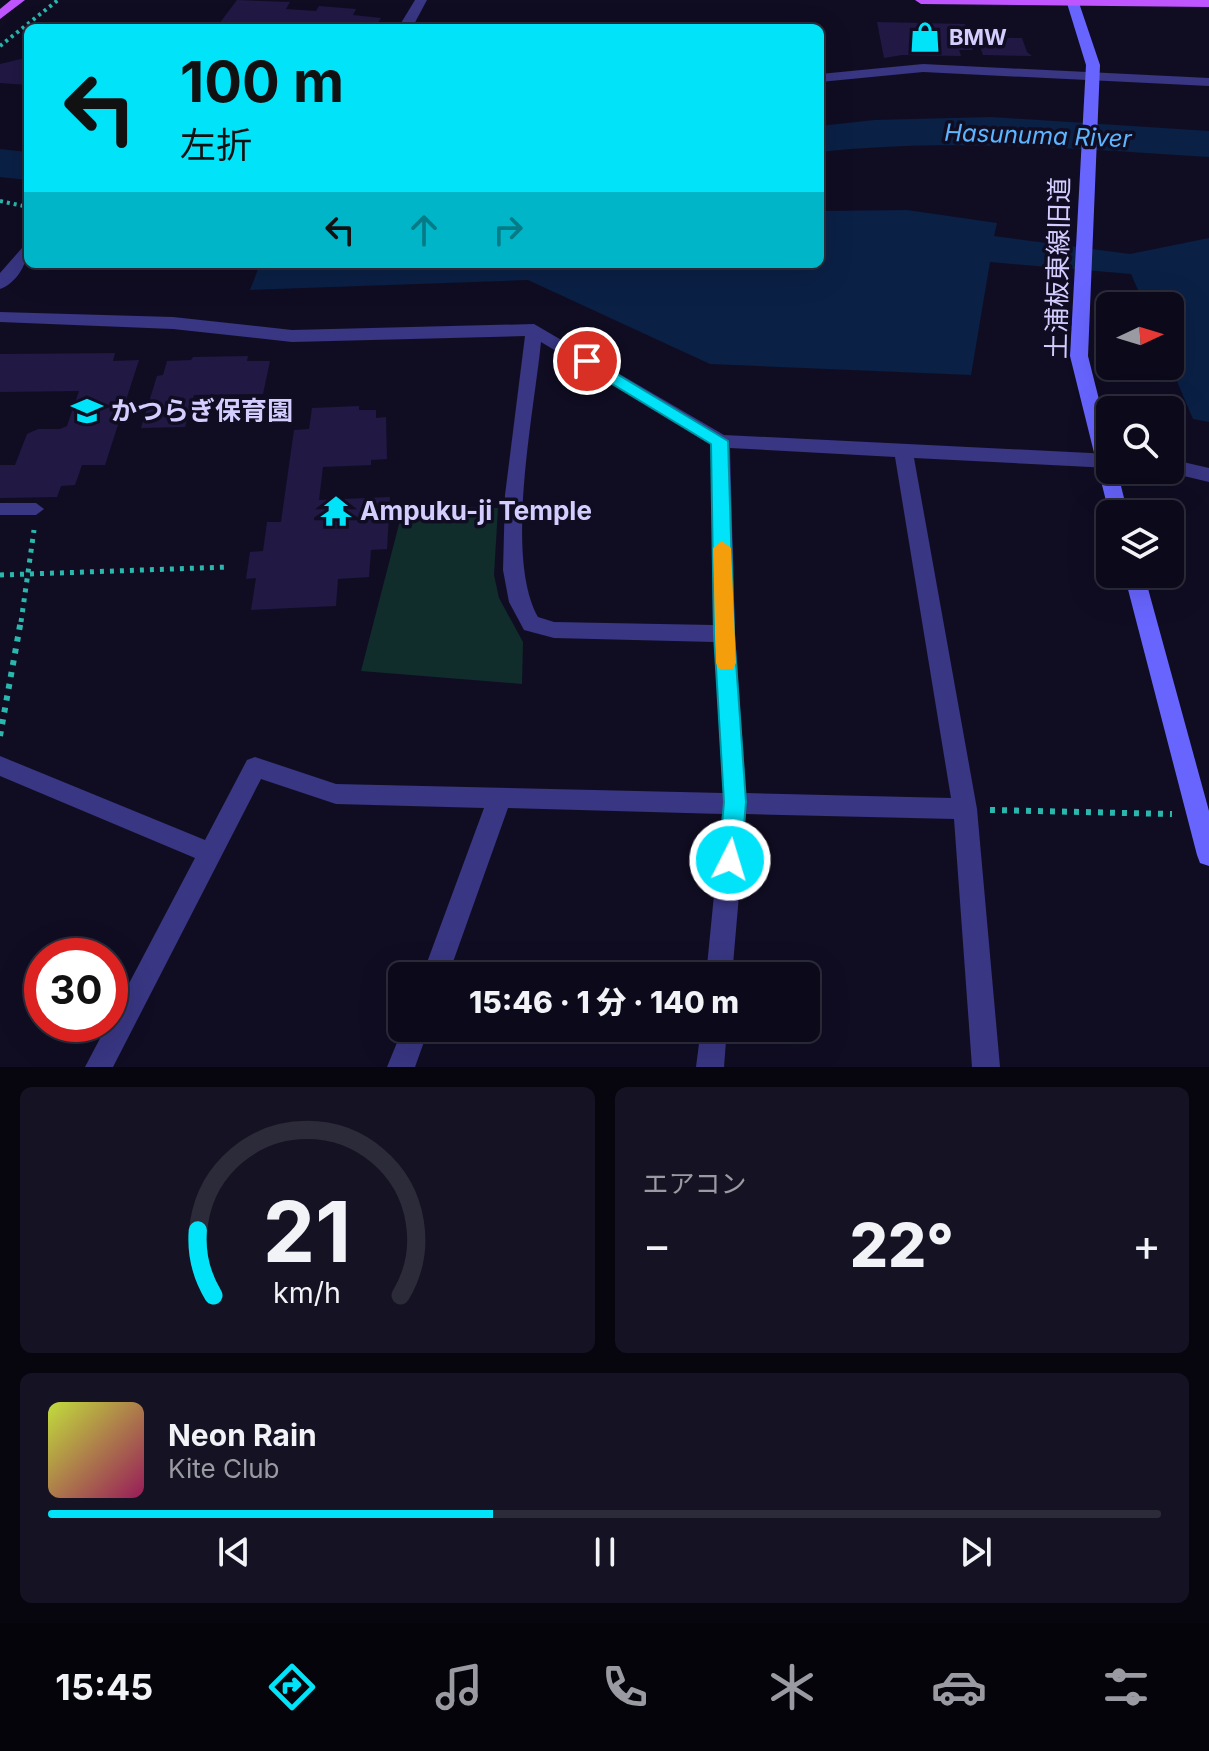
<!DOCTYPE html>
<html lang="ja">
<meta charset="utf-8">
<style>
body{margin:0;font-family:Inter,"Noto Sans JP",sans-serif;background:#151323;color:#f1f3f6;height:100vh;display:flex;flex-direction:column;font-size:30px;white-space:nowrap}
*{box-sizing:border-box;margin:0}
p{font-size:26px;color:#9a9aa2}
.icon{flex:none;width:44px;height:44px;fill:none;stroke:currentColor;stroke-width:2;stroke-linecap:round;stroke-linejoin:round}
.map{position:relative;height:1067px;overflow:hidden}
.side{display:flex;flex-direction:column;gap:20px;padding:20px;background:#07060e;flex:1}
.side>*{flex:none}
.banner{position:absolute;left:24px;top:24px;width:800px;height:244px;border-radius:12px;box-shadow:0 8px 32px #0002,0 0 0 2px #2c2b39;background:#00e3f9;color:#111;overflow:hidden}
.needle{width:52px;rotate:86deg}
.tools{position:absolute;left:1096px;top:292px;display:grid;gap:16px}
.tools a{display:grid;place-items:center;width:88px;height:88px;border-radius:12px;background:#0c0a1a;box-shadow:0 8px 32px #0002,0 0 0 2px #2c2b39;font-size:40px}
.speed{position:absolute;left:24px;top:938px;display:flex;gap:16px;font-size:40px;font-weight:700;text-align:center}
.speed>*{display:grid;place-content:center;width:104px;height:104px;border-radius:50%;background:#0c0a1a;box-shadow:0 8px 32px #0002,0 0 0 2px #2c2b39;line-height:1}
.speed .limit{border:12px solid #d22;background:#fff;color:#111}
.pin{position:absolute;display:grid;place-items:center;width:68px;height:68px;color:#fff;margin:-34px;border:4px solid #fff;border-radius:50%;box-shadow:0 2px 8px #0007}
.me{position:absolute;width:88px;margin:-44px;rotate:5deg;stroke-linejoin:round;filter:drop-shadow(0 0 6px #0008)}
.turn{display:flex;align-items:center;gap:28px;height:168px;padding:0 24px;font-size:36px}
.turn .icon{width:104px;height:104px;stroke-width:2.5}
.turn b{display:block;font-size:56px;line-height:68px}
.lanes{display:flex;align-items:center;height:76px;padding:0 24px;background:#0003;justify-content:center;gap:40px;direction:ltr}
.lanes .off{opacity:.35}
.big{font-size:60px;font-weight:800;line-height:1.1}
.side .widget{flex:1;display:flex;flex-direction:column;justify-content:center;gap:12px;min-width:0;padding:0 28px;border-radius:12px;background:#151323}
.side .dial{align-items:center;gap:0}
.dial svg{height:208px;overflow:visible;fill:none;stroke:#2c2b39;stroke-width:7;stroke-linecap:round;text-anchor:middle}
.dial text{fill:#f1f3f6;stroke:none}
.song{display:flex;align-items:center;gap:24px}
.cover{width:96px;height:96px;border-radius:12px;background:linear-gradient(135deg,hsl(70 70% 55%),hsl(330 70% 35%))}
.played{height:8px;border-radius:4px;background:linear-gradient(90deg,#00e3f9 40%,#2c2b39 40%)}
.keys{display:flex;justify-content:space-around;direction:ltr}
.heat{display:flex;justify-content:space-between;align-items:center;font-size:44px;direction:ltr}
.side .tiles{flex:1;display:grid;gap:20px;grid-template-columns:1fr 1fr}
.widget:last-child{grid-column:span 2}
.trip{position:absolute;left:388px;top:962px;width:432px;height:80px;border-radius:12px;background:#0c0a1a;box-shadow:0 8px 32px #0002,0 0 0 2px #2c2b39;font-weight:800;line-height:80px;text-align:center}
.tab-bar{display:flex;height:128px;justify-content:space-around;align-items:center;background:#05040a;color:#9a9aa2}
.tab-bar .icon{width:56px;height:56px}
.tab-bar .selected{color:#00e3f9}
.tab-bar b{font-size:36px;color:#f1f3f6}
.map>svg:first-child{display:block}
.green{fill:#102d2b}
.water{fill:#0a2045}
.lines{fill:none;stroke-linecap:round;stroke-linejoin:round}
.river{fill:#0a2045;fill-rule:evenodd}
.building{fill:#211844}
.path-far2{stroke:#2ab7ad;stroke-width:4;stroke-dasharray:3 4;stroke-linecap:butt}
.path-far1{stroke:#2ab7ad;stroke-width:5;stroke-dasharray:4 6;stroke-linecap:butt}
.path{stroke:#2ab7ad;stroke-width:6;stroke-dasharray:5 7;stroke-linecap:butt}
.lane{fill:#393683;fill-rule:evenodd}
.street{fill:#393683;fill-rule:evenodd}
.secondary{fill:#6865ff;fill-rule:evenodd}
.primary{fill:#be55ff;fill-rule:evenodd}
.route{fill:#00e3f9;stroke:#0094a2;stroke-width:2}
.slow{fill:#f59e0b}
.labels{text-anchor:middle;stroke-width:7;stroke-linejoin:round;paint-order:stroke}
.far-poi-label{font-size:22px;font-weight:bold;fill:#d4ceff;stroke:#100d23;text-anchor:start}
.far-water-label{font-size:24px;font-style:italic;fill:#5cb5ff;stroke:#100d23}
.street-label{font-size:26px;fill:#d4ceff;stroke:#100d23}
.poi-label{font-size:26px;font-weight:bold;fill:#d4ceff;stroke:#100d23;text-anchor:start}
</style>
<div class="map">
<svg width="1209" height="1067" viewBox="0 0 1209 1067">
<rect width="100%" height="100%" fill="#100d23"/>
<path class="green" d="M404,505L498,508L494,575L499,598L523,642L522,684L361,671Z"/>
<path class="water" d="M907,210L997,223L994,236L1130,254L1209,238V422L1193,419L1170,365V306H1145L1131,274L990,262L971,375L710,364L528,280L250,290L260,264H820V211Z"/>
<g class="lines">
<path class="river" d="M991,117L1209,131V157C1079,149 950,138 820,152V126L874,120Z
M0,149L28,152V180L0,177Z"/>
</g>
<path class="building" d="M237,0L290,2L286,9L316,11L319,6L356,9L353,15L381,18L375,28H216Z
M43,22L88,26V28H38Z
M877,22L965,24L973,50H959L961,56L902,55L884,58Z
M977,38H1022L1027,52L1032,56L983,55Z
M21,59L28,60V85L0,83V64Z
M115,353L113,361L139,360L105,465H82L75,485L61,486L57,497L0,498V465H15L27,434L38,429H60L67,426L79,391L0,392V354Z
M248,356L247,361H270L263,394L194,395L185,427L141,428L157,376L163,375L167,361L191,360L193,357Z
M359,406V410H376V418L386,417L387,459L371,460V465L323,467L319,500L390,497L387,549L371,550L369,577L338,579L336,606L251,610L256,578L246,579L250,552L263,551L267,522H281L294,430L309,429L312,408Z"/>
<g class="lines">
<path class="path-far2" d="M0,46L58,0
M0,201L28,207"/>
<path class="path-far1" d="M0,575L228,567
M21,622L34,530"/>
<path class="path" d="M0,736L21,620
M990,810L1172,814"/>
<path class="lane" d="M0,503H36L44,509L36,515H0Z"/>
<path class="street" d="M415,0H427L412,28H398Z
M923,64L1209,78V86L923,72L820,82V74Z
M28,246C28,263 17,283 0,289V273L22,248Z
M0,312L173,317L292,330L534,324L724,435L1110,454V468L914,458L977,809L1000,1067H972L954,819L746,814L732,976H706L722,814L508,808L448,976H422L484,808L336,804L261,779L113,1067H85L195,858L0,776V756L205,840L247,760L255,757L336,784L723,793L714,642L554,638L524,630L509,602L503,570L505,495L525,336L292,342L173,329L0,322ZM541,342L711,444L713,625L554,622L538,617C504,557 534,413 541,342ZM730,448L895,457L951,798L746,793L735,634Z
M1170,459L1209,468V482L1163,471L1170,470Z
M403,1028H429L415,1067H387Z
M701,1028H727L724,1067H696Z"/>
<path class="secondary" d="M1066,0H1078L1100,65L1088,356L1110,443V470H1117L1128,514H1110V517L1070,356L1086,65Z
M1124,574H1144L1209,811V866L1200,863L1197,855Z"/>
<path class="primary" d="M11,0H25L0,19V9Z
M915,0H1209V7L921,4Z"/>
</g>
<path class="route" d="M587,356L728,441L734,634L746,802L741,860L737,867L730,870L722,867L719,860L724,802L714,634L711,444L581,365L579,361Z"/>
<path class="slow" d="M722,541L731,548L736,663L733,669H719L716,663L713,548Z"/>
<defs>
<symbol id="shop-bare" viewBox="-9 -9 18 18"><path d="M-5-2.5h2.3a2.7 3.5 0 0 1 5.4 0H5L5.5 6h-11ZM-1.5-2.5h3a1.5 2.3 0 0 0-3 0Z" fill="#00e3f9" stroke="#100d23" stroke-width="2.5" paint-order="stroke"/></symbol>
<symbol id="school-bare" viewBox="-9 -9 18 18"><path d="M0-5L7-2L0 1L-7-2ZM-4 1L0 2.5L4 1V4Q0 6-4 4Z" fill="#00e3f9" stroke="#100d23" stroke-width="2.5" paint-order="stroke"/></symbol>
<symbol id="temple-bare" viewBox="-9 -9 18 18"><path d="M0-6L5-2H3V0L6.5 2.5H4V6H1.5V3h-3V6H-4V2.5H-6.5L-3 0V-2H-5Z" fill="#00e3f9" stroke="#100d23" stroke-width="2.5" paint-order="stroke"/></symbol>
</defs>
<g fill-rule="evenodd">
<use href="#shop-bare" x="903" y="15" width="44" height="44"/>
<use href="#school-bare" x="65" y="389" width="44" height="44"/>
<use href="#temple-bare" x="314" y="489" width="44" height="44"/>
</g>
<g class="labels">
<g class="far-poi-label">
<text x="949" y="45">BMW</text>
</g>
<g class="far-water-label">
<text transform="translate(1038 136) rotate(2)" y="8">Hasunuma River</text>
</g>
<g class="street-label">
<text transform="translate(1058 268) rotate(-89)" y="9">土浦板東線旧道</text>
</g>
<g class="poi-label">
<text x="111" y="420">かつらぎ保育園</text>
<text x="360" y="520">Ampuku-ji Temple</text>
</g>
</g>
</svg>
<div class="tools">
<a><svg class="needle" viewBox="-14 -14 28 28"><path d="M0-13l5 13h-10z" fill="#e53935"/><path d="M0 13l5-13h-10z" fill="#9a9aa2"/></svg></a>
<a><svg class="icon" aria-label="search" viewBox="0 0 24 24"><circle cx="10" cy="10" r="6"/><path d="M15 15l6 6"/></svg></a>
<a><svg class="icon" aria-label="layers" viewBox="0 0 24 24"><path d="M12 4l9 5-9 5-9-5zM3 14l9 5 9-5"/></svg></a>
</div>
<div class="speed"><div class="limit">30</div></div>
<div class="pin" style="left:587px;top:361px;background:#d93025"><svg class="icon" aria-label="arrive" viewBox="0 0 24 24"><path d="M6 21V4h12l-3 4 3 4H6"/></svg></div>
<svg class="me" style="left:730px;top:860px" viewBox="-20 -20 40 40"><circle r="17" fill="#00e3f9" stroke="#fff" stroke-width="3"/><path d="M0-11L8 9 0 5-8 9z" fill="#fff"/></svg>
<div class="trip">15:46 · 1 分 · 140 m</div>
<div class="banner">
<div class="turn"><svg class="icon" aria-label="left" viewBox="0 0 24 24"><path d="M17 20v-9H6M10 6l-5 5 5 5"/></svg><div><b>100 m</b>左折</div></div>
<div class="lanes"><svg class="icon" aria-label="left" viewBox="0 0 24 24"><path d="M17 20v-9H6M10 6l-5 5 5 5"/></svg><svg class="icon off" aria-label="ahead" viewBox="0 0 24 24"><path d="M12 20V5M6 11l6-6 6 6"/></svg><svg class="icon off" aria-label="right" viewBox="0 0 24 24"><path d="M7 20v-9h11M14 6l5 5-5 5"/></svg></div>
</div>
</div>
<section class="side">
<div class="tiles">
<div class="widget dial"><svg viewBox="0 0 100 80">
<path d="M14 69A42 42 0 1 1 86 69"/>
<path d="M14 69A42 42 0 0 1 8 44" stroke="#00e3f9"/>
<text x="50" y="56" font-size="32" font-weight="700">21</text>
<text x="50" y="72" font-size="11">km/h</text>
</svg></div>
<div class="widget"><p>エアコン</p>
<div class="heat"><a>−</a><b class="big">22°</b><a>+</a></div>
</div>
<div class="widget">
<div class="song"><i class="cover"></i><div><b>Neon Rain</b><p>Kite Club</p></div></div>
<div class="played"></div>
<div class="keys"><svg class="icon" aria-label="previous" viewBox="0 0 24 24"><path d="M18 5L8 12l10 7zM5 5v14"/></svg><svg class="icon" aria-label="pause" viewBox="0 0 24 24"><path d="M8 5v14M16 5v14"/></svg><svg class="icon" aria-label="next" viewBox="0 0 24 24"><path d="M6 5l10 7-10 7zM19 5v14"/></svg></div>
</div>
</div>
</section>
<nav class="tab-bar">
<b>15:45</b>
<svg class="icon selected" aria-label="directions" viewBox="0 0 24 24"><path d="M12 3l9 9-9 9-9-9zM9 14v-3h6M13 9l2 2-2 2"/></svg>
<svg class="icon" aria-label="music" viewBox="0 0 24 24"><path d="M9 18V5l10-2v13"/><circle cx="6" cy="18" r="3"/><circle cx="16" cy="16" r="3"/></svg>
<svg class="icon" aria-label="phone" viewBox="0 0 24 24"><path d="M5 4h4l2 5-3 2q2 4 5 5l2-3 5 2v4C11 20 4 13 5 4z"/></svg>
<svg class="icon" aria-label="climate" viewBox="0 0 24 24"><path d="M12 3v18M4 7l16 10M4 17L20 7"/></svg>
<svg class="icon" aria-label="car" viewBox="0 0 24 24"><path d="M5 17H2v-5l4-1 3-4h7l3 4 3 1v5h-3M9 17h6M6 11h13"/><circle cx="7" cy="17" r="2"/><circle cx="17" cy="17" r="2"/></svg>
<svg class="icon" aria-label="filters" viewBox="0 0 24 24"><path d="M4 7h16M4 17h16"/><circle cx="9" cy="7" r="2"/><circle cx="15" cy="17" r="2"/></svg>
</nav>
